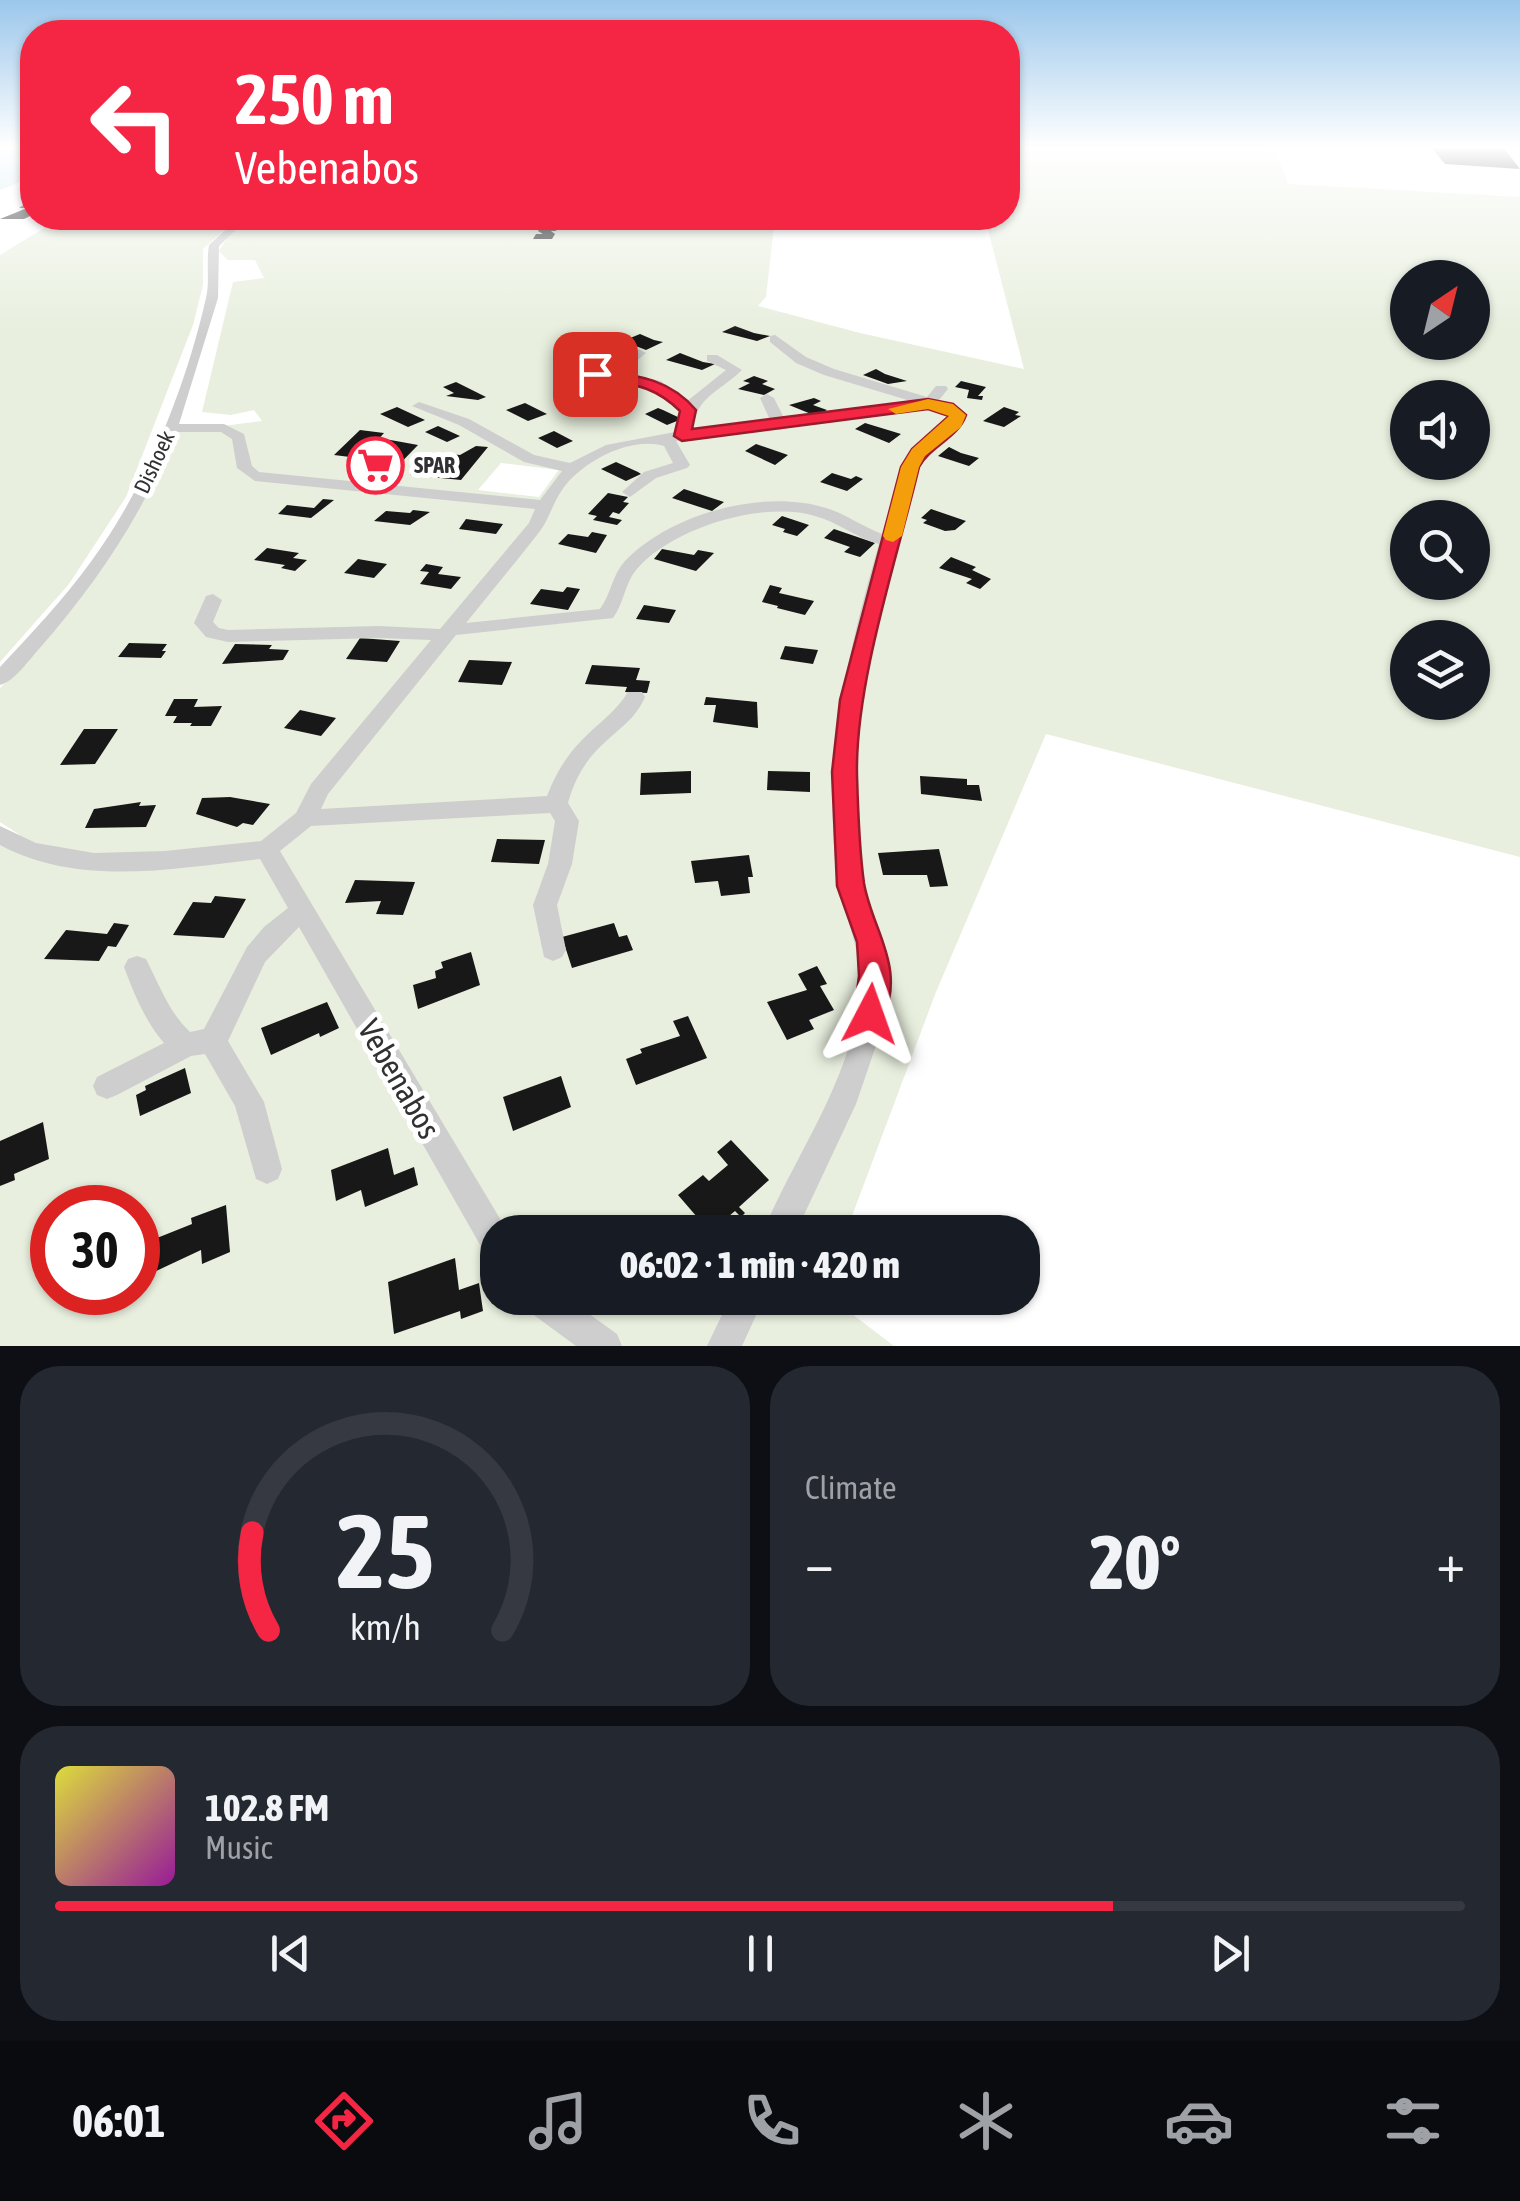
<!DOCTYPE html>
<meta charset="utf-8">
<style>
body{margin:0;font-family:"Asap Condensed",sans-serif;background:#242831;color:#f1f3f6;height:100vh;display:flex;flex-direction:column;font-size:38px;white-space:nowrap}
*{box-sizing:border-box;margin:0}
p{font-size:32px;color:#9ea1a6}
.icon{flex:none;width:55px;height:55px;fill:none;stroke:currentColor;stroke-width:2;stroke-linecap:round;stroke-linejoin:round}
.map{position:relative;height:1346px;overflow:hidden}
.panel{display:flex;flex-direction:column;gap:20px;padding:20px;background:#0d0f14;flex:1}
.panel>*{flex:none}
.guide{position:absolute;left:20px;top:20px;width:1000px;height:210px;border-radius:40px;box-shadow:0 2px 8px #0004;background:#f42643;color:#fff;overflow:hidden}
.needle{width:65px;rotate:35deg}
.tools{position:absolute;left:1390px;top:260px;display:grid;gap:20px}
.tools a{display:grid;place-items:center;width:100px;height:100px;border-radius:50%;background:#171b24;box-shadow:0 2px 8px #0004;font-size:50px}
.speed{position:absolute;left:30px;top:1185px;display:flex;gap:20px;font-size:50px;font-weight:700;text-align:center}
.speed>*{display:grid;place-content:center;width:130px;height:130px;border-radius:50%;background:#171b24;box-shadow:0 2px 8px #0004;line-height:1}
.speed .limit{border:15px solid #d22;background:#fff;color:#111}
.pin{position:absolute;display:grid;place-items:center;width:85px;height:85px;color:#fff;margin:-42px;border-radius:20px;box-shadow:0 5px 15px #0006}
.me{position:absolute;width:110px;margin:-55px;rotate:4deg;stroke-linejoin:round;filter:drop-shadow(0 0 8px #0008)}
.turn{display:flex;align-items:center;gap:35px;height:210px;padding:0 50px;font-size:45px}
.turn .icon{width:130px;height:130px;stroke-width:2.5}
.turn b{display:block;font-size:70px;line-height:85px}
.big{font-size:75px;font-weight:800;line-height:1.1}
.panel .widget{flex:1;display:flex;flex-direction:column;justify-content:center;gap:15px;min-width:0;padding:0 35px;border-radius:40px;background:#242831}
.panel .dial{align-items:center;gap:0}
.dial svg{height:260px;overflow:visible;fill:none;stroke:#363941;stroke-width:7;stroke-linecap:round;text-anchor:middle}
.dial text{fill:#f1f3f6;stroke:none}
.song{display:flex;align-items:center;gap:30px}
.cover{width:120px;height:120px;border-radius:15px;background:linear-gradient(135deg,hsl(60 70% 55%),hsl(300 70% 35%))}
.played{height:10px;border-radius:5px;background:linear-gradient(90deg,#f42643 75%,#363941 75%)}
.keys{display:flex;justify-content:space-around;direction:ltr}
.heat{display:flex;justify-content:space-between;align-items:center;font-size:55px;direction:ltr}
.panel .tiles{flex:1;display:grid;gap:20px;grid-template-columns:1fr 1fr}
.widget:last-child{grid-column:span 2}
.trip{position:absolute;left:480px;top:1215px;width:560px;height:100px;border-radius:40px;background:#171b24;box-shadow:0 2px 8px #0004;font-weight:800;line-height:100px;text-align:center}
.tab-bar{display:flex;height:160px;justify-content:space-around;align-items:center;background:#090b0e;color:#9ea1a6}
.tab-bar .icon{width:70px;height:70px}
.tab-bar .active{color:#f42643}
.tab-bar b{font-size:45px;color:#f1f3f6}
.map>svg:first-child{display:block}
.green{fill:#e8efde;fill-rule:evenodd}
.water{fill:#c9e3f0}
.building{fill:#181818}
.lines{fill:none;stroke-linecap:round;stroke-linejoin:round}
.minor{fill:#cecece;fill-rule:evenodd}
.route{fill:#f42643;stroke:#9f192c;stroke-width:2.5}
.slow{fill:#f59e0b}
.labels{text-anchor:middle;stroke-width:10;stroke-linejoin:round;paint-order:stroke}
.far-street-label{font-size:22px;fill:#313131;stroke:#fff}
.far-poi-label{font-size:22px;font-weight:bold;fill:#313131;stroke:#fff;text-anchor:start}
.near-street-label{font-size:32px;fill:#313131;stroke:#fff}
</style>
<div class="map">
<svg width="1520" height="1346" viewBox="0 0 1520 1346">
<rect width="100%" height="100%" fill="#fff"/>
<path class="green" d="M1008,147H1275L1288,184L1520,197V857L1046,734L936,992L846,1232H498V1298H831L894,1346H0V845L20,835L0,822V688C51,637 93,585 130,522C148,492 166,466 177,432L262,421L254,410L231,415L202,412L233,282L264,278L255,260H228L219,251L232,230L250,218H775L766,297L758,306L860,333L1024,369L985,218H1008ZM1408,278H1472V342H1408ZM1408,398H1472V462H1408ZM501,463L558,470V471L539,497L478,490ZM1408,518H1472V582H1408ZM1408,638H1472V702H1408ZM52,1208H138V1292H52Z
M237,218L203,249V285L193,325L126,497L69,584L0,662V255L51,224L190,228Z"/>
<path class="water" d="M0,147H32V177L0,190Z"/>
<path class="building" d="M1431,147H1503L1520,169L1445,164Z
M28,202L32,203V215L24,219H0L27,208H19Z
M542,223H560L556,231H551L555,234L552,239H533L536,234H543L538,231Z
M735,326L754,333L770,336L757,341L722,332Z
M640,334L654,340L663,342L646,350L623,341Z
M680,353L703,362L715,364L702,370L666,360Z
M876,369L885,374L907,381L888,384L863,375Z
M754,376L768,381L762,384L775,389L764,395L738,389L750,383L743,381Z
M961,381L986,387L978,396H983L982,400L967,398L969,390L955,387Z
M456,382L486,397L478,400L446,396L454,393L443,387Z
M814,398L821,401L813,405L827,410L816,416L789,405Z
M525,403L547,414L528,421L506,410Z
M397,407L425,420L408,427L380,414Z
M1004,407L1019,412L1015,415L1021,416L1004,427L983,421Z
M658,408L663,410L682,419L667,425L645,414Z
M865,423L901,434L889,443L855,429Z
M438,426L460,436L447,442L425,432Z
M360,430L384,433L376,442L385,439L418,445L389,475L354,471L366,459L334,455Z
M554,431L573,441L557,448L538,438Z
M756,444L788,455L775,465L745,451Z
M476,446L488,447L461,480L410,475L417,466L428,467L441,453L460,455Z
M949,447L961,453L979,458L969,466L938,456Z
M616,462L638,472L641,474L626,481L601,469Z
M832,473L851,479L856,476L863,479L847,491L820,482Z
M684,489L724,502L712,511L672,498Z
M608,493L628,497L623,502L629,503L619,514L613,512L609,517L622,520L617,525L593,520L597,516L588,514Z
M323,499L334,500L311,518L278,514L287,505L314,508Z
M931,509L966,521L955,530L945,531L923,523L927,520L921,518Z
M413,510L430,512L410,525L374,521L386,511L410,513Z
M782,516L809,525L797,536L783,532L785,529L772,525Z
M466,519L503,524L496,534L459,529Z
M834,529L875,543L860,557L844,552L850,547L824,538Z
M592,532L607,535L596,553L558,544L568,534L588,537Z
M267,548L299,553L293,558L307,560L295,571L281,568L285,565L254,560Z
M662,549L694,555L698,550L714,553L696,571L654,559Z
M951,557L976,567L972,570L991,579L980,589L966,583L972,579L939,568Z
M358,559L387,564L374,578L344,573Z
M426,564L443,567L438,574L461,577L451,589L420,584L429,572L420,571Z
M770,585L782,588L779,593L814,601L805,615L777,608L778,606L762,602Z
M567,587L580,589L568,610L530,604L541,589L563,592Z
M644,605L676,610L669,623L636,619Z
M360,638L400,641L387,662L346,659Z
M129,643L167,644L162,651H166L161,658L118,657Z
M235,644L272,645L269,649L289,650L283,660L222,664Z
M785,646L818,650L813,664L780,659Z
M469,660L512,662L502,685L458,682Z
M592,665L640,668L636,680L650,681L647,693L625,692L627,687L585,684Z
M706,697L757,702L758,728L713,722L716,705H704Z
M174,699H198L194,707L222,706L211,726H190L192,723H173L177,716H165Z
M300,710L336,718L321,736L284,728Z
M84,729H118L95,764L60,765Z
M691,771V793L640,795L641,773Z
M768,771L810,772V792L767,790Z
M920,776L967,779V785H979L982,801L921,794Z
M230,797L270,804L253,825L243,823L237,827L196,814L202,798Z
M141,802L139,806L156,805L146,827L85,828L94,809Z
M497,839L545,840L539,864L491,862Z
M939,849L948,886L930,887L927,875H883L878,853Z
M749,855L753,877H748L750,893L721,896L718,881L695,883L691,861Z
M355,880L415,882L403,915L376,914L381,901L345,903Z
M215,896L246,899L224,938L173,935L193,902L211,903Z
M114,923L129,925L116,947L108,946L99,961L44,959L66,930L107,934Z
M614,923L619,937L627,935L633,950L572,968L562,937Z
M471,952L480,985L418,1009L413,985L436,978L435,971L443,968L441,962Z
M817,966L827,984L820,986L834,1010L809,1020L814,1029L787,1040L767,1002L807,990L798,974Z
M327,1002L339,1028L320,1037L319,1033L271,1055L261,1028Z
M688,1016L707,1058L636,1085L626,1059L642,1053L640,1049L680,1036L673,1021Z
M185,1068L191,1093L140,1116L136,1095L146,1090L145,1086Z
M561,1076L571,1107L513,1131L503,1097Z
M43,1122L49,1159L14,1174L15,1180L0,1186V1141Z
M731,1140L769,1180L739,1207L745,1213L741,1217L735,1211L710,1232L678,1195L703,1175L709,1181L728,1165L717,1152Z
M388,1148L394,1175L414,1167L418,1185L365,1207L361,1190L336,1201L331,1170Z
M226,1205L230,1252L202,1264L201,1250L154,1272L152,1240L192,1224L191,1218Z
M649,1218L653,1232H610Z
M455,1258L459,1290L479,1283L483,1311L461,1319L460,1311L394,1334L388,1282Z"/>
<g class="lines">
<path class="minor" d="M238,218H248L219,246L218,298L179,424H224L244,434L252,466L259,472L540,500L562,471L524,462L459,425L412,406L419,402L469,419L534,455L570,463L606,445L675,432L681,411L652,387L590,377L578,369L585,365L608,372L639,349L646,353L621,374L661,381L686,402L726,370L707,361V355H717L742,370C717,394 699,394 691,430L770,420L760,398L767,394L774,398L784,418L914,402L824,375L796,363L770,342V336L775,335L806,357L834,369L927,397L936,386H946L948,389L939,400L952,404L965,415L954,432L918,467L869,655L858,732L856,827L862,884L886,959V1001L880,1034L856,1104L796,1232H763C795,1155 848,1085 859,1001C866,951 839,908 835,859C825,751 849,647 879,544C856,538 838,522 815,516C764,500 671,528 636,570C625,583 624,603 613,618L456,635L328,794L321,809L547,796C555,775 566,756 582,740C598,723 615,713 628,692H642L645,697C635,720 618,729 601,746C584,762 574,781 568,803L579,821L572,864L557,905L566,950L562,957L553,961L544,957L533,905L548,864L555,821L550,813L311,826L280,851L508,1232H498V1262L487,1257L299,927L265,962L228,1041L264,1102L282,1169L278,1179L267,1184L256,1179L235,1106L205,1054L191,1056L117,1095L107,1099L97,1095L93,1086L97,1077L164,1043C145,1021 134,994 124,967L128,959L137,956L146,959C160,986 168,1011 190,1032L204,1029L247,947L264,927L288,908L260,859C174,868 81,888 0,845V826L36,843L94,853L165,851L261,841L296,813L311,784L431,640L379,638L228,642L206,637L194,623L206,596L213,594L222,600L213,622L219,628L228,630L379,626L440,629L529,523L535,509L255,481L237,468L232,439L221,432H176C143,514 97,583 39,649C28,661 15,681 0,685V667C31,634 63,600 90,563C146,487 185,390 206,298C210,281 206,263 209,245ZM932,407L950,416L902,467L882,534C863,527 846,514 826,508C763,488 670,514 625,561C612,575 611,594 600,609L466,623C491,592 516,562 540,531C549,519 553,503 562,490C581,462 630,436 664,446L673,463L644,472L622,492L630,497L656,478L687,468L690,465L676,441L774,428L780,430L787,427Z
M522,1298H567L617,1334L622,1346H576L527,1310Z
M730,1298H764L742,1346H707Z"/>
</g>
<linearGradient id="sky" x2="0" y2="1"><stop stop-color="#9bc7eb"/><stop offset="0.44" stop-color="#fff"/><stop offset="1" stop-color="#fff" stop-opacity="0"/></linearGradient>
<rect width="1520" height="335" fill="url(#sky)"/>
<path class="route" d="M595,369C635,375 669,378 696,410L692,429L928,399L953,404L966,415C958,438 930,446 919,467C897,559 855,683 857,775C858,810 859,848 864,883C872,931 908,968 881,1023L870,1027L859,1023L854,1014L859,976L857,942L837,886L832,772L840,700L901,467L912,449L949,416L928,409L682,441L674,436L680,411C650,382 628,385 590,377V370Z"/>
<path class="slow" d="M928,399L953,404L966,415L961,427L925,456L919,467L902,536L893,542L886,540L883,536L901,467L912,449L949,416L928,409L896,414L888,409Z"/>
<defs>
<symbol id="supermarket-ring" viewBox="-11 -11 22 22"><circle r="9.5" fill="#fff" stroke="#f42643" stroke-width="1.5"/><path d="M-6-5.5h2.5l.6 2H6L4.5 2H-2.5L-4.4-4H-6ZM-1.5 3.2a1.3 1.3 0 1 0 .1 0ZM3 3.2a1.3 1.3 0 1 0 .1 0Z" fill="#f42643"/></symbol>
</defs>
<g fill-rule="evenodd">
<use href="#supermarket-ring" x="344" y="434" width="63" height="63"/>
</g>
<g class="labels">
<g class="far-street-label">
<text transform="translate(154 462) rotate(-65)" y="8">Dishoek</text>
</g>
<g class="far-poi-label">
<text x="414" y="473">SPAR</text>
</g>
<g class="near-street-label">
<text transform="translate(399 1079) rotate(60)" y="11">Vebenabos</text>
</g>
</g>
</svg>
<div class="tools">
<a><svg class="needle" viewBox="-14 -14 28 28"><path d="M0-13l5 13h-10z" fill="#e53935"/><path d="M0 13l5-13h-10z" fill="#9ea1a6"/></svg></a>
<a><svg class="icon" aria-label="sound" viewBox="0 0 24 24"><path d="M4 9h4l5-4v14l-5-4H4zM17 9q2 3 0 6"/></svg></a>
<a><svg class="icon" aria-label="search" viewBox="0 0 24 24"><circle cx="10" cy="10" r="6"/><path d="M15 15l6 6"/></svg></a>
<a><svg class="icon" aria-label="layers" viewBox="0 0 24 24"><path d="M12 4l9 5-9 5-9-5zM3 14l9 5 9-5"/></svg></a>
</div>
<div class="speed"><div class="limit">30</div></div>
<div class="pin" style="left:595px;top:374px;background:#d93025"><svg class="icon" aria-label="arrive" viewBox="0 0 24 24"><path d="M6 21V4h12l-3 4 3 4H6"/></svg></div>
<svg class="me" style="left:870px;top:1014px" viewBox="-20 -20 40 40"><path d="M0-17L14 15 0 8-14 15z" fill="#f42643" stroke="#fff" stroke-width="4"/></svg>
<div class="trip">06:02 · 1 min · 420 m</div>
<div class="guide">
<div class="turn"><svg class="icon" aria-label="left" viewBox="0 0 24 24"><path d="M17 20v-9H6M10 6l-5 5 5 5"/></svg><div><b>250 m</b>Vebenabos</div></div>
</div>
</div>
<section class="panel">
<div class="tiles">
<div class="widget dial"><svg viewBox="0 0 100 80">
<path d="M14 69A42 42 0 1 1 86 69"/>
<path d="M14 69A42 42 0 0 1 9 39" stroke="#f42643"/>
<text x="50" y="56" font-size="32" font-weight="700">25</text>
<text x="50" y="72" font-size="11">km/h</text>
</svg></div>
<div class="widget"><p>Climate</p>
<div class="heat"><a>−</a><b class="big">20°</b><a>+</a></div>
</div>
<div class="widget">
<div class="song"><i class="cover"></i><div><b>102.8 FM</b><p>Music</p></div></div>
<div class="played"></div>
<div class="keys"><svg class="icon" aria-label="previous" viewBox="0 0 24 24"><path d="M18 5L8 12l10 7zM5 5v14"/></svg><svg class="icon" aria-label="pause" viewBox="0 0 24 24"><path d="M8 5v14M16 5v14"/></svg><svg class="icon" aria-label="next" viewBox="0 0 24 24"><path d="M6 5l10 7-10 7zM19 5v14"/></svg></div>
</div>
</div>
</section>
<nav class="tab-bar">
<b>06:01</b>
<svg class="icon active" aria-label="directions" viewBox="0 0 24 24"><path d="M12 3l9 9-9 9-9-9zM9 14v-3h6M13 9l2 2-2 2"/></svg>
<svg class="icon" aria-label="music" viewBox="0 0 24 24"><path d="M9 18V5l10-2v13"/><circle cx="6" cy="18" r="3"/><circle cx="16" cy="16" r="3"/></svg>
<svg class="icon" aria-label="phone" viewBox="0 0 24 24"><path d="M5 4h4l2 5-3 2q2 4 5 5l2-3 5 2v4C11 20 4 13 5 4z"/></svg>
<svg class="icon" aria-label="climate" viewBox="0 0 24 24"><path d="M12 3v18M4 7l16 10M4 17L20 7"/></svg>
<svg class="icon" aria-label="car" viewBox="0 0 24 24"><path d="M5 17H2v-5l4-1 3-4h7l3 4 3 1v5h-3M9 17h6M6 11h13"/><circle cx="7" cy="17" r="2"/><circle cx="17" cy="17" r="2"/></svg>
<svg class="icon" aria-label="filters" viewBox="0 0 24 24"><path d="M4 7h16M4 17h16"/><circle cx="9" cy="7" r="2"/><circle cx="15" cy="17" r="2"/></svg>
</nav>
